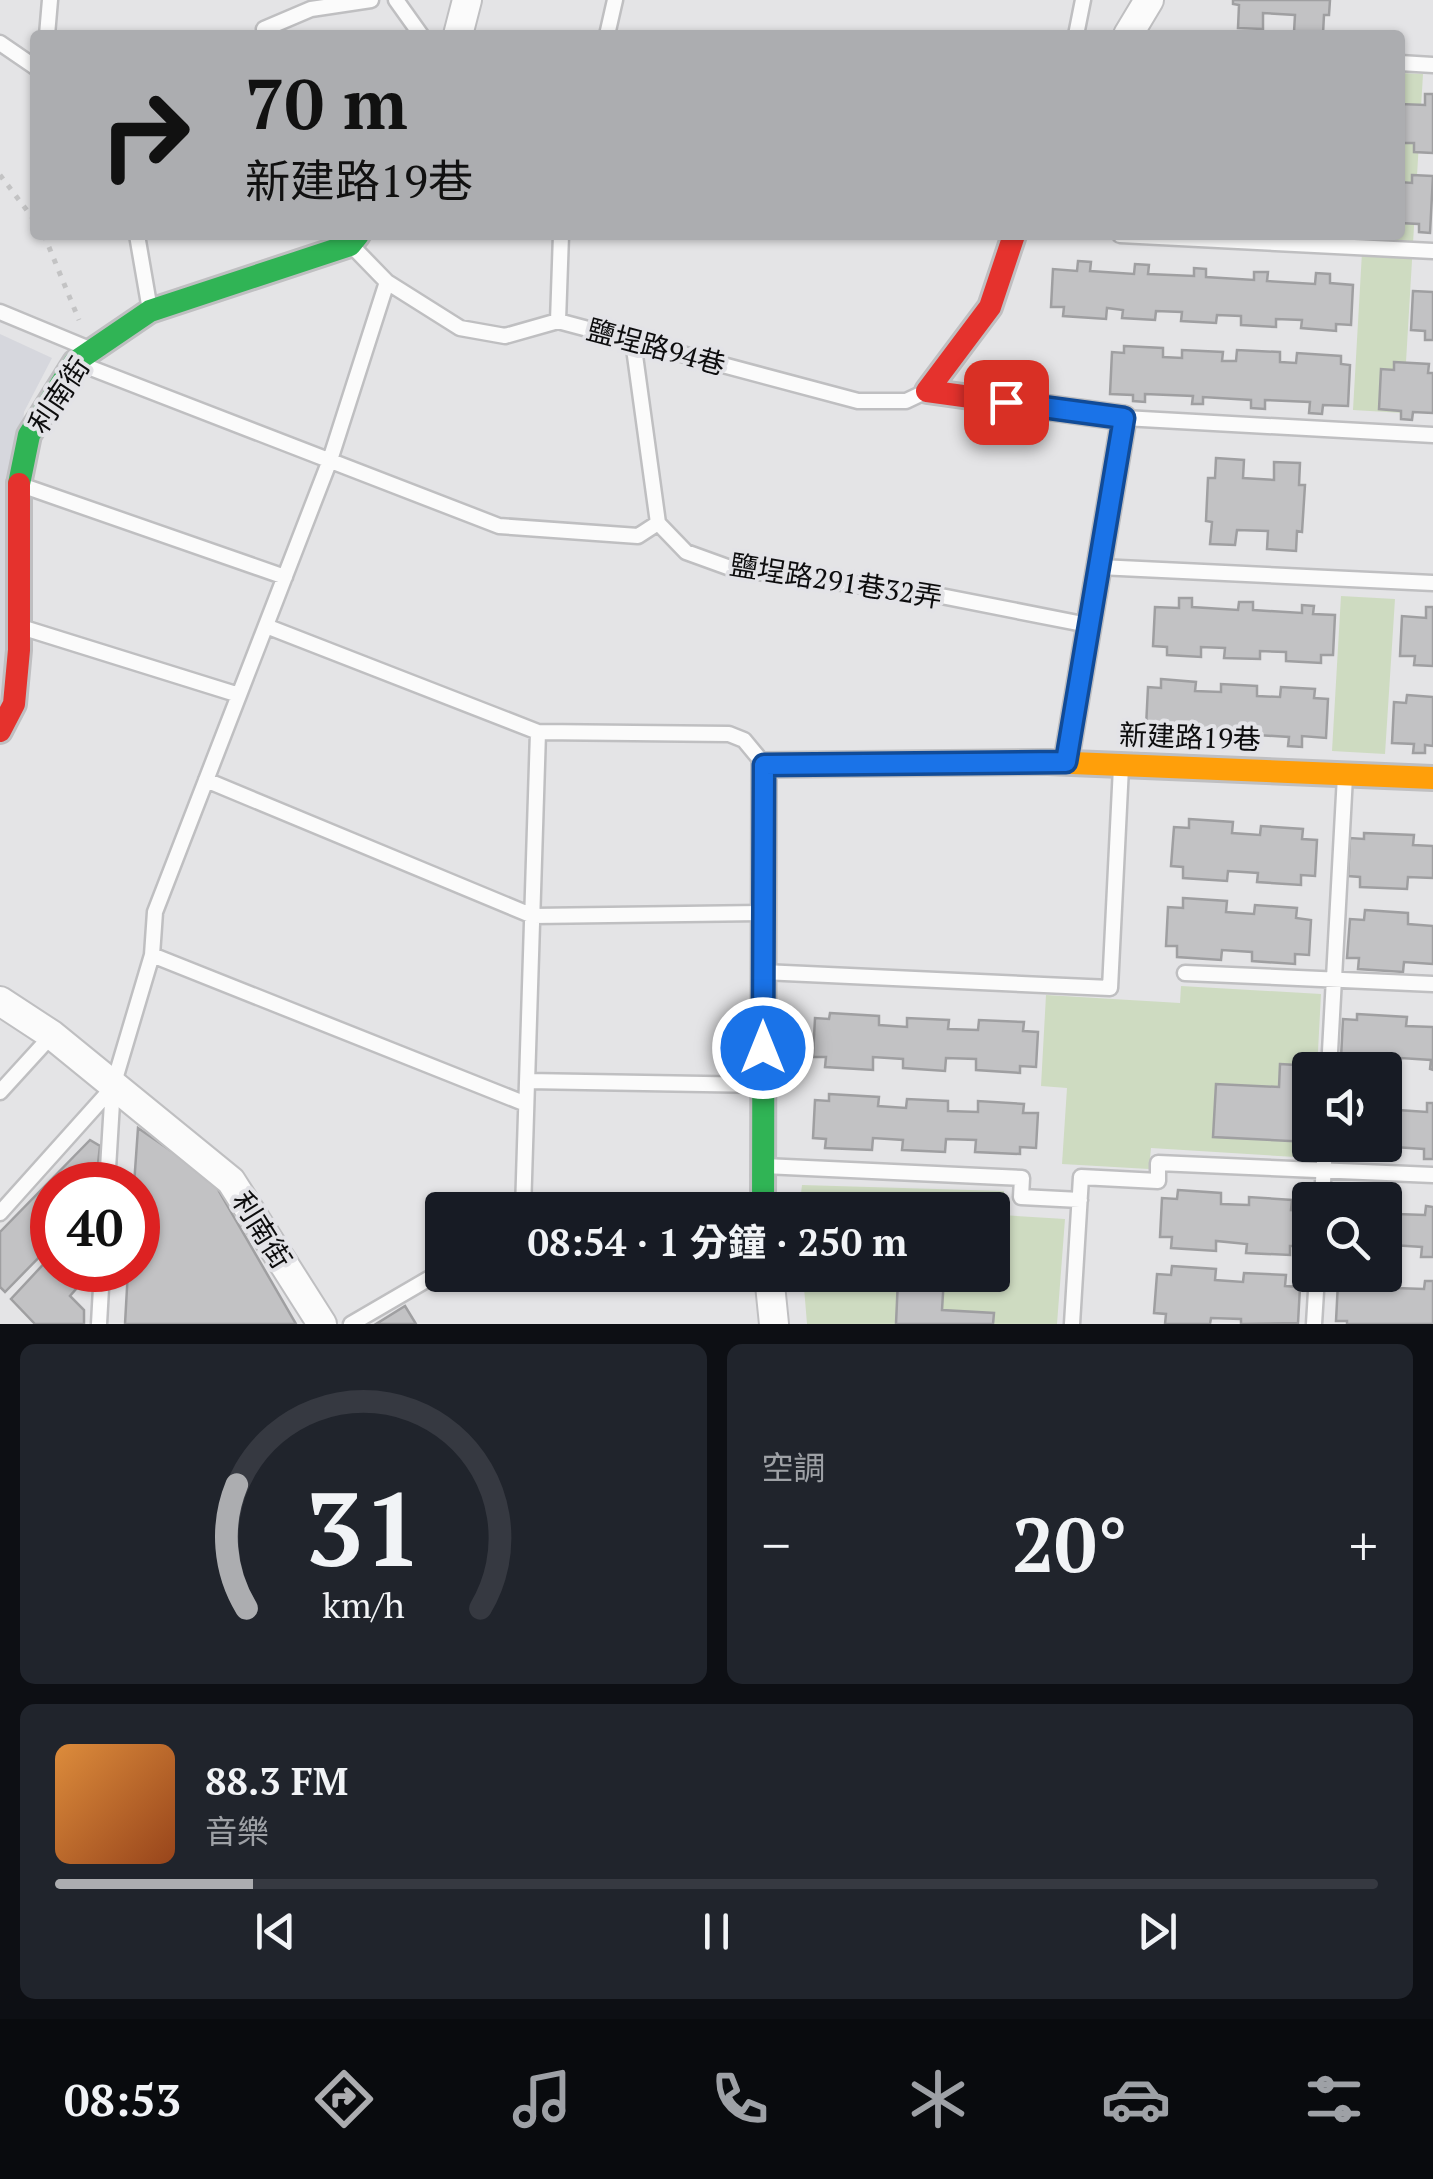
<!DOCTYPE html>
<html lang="zh-TW">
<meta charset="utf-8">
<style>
body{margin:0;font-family:"PT Serif","Noto Sans TC",serif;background:#20242c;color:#f1f3f6;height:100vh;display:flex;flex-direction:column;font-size:38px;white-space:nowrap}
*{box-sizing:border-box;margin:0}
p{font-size:32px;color:#9ea1a6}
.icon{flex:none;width:55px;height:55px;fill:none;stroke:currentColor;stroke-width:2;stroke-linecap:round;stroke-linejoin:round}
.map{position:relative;height:1324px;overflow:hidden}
.details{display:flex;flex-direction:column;gap:20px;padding:20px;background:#0d0f14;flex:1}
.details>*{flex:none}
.top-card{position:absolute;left:30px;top:30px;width:1375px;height:210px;border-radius:10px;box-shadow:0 2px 8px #0004;background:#acadb0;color:#111;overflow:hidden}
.buttons{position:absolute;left:1292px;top:1052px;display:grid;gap:20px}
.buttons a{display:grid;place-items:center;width:110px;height:110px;border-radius:10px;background:#171b24;box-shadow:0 2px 8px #0004;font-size:50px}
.speed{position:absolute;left:30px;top:1162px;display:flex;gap:20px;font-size:50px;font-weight:700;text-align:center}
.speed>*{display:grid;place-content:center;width:130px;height:130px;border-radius:50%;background:#171b24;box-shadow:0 2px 8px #0004;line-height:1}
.speed .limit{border:15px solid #d22;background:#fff;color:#111}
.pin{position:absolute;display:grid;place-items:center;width:85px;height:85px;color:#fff;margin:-42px;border-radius:20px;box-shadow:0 5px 15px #0006}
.me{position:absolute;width:110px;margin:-55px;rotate:0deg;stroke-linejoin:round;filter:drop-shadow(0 0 8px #0008)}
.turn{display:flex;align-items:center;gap:35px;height:210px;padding:0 50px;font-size:45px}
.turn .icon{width:130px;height:130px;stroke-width:2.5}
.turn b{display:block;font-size:70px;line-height:85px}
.big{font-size:75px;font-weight:700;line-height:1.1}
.details .widget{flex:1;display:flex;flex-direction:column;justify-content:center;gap:15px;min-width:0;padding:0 35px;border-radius:15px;background:#20242c}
.details .dial{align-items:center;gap:0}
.dial svg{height:260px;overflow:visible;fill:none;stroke:#363941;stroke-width:7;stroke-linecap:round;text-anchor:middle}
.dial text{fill:#f1f3f6;stroke:none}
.song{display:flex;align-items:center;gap:30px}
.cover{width:120px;height:120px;border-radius:15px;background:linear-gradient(135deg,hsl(30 70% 55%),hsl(20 70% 35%))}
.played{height:10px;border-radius:5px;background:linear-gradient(90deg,#acadb0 15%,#363941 15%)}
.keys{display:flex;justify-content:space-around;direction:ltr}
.heat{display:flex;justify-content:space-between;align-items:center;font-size:55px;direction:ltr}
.details .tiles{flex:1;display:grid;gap:20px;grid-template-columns:1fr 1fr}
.widget:last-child{grid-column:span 2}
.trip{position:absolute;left:425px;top:1192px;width:585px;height:100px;border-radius:10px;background:#171b24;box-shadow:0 2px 8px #0004;font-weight:700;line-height:100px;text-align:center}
.tabs{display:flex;height:160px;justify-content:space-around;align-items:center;background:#090b0e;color:#9ea1a6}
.tabs .icon{width:70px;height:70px}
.tabs .active{color:#acadb0}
.tabs b{font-size:45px;color:#f1f3f6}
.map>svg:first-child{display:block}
.built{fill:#d6d7dd}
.green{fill:#cedbc1}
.building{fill:#c2c2c4;stroke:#9f9fa1;stroke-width:2.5}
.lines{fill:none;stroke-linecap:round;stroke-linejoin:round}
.lane-casing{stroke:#bfbfc1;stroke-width:19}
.street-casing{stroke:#bfbfc1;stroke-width:32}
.fast-casing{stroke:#bfbfc1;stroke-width:28}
.slow-casing{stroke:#bfbfc1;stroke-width:28}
.jam-casing{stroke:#bfbfc1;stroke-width:28}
.path{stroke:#c3c3c4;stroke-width:5;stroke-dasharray:5 8;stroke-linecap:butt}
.lane{stroke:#fbfbfb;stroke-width:14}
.street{stroke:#fbfbfb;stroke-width:28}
.fast{stroke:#30b455;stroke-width:22}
.slow{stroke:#ff9f0a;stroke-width:22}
.jam{stroke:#e5322d;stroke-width:22}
.route-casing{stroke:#114b97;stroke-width:25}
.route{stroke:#1a73e8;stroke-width:18}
.labels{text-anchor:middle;stroke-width:8;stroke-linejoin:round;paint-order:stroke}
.street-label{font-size:28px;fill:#0d0d0e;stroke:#e3e3e7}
</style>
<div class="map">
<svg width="1433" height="1324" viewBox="0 0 1433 1324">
<rect width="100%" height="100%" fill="#e4e4e6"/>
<path class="built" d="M0,334L52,358L24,412L0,720Z"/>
<path class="green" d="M1400,73L1423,74L1403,413L1353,410L1363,235H1400Z
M1341,596L1395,599L1385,754L1332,751Z
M1181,986L1321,994L1317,1070H1310L1312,1158L1151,1148L1149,1169L1062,1164L1067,1088L1041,1086L1046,995L1180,1003Z
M802,1185L1004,1191L1002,1215L1065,1219L1057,1324H807L803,1275H992V1210H799Z"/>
<path class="building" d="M1233,0H1330L1329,15H1324L1323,34L1294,32L1295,15L1263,13V29L1238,28L1239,5L1233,4Z
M1425,94H1433V153L1414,152V143H1400L1401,104L1425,105Z
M1412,175L1433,176L1430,233L1419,232V224L1400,223V182L1412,183Z
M1078,261L1091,262L1090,271L1134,274L1135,264L1149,265L1148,274L1194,276V268L1206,269V277L1254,280V272H1268L1267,281L1315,284L1316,273L1330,274V283L1353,285L1351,325L1336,324V331L1301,328L1302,320L1276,319V327L1241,325V316L1217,315L1216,323L1181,321L1182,312L1156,311L1155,320L1122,318L1123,310L1107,308L1106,319L1063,316L1064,307H1051L1053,269L1077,271Z
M1413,291L1433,292V340H1425V331L1411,330Z
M1124,346L1163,348V357L1182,358V350L1223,352L1222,361H1236L1237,350L1280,352V362L1296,363L1297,353L1341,356V364L1350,365L1348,406L1323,405L1322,414L1309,413L1310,402L1265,400V409L1251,408V400L1203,397V404H1192L1193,396L1145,394V402L1133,401V395L1110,394L1112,352L1124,353Z
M1394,362L1429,364L1428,373H1433V413L1413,412L1412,420L1401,419V411L1379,409L1381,369L1394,370Z
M1216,458L1244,460L1243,478L1274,480V462L1300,463L1299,485H1305L1302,532L1297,531L1296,551L1267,549L1268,531L1237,530L1235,545L1210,544L1212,522L1206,521L1208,478H1215Z
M1179,598H1192V607L1238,610L1239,602H1253V610L1302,613V605L1314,606L1313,614L1335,615L1333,655H1321V663L1286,661V652L1260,651V659L1224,658L1225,648L1201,647V657L1167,655V647L1153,646L1155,607L1179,608Z
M1426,607H1433V666L1414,665L1415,656H1400L1402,616L1426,618Z
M1161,679L1196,682L1195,691L1221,692V684L1257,686V696L1280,697L1281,687L1315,689L1314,698L1328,699L1326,738L1302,736V747L1288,746L1289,737L1242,734V742L1227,741L1228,733L1180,730L1179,738L1167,737L1168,729L1146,727L1148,687L1161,688Z
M1407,695L1433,697V746L1425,745V753H1413L1414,744L1392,743L1394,702L1406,703Z
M1189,819L1233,822L1232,833L1260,835L1261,826L1303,829L1302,839L1317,840L1315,876L1301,875V885L1257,882L1258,873L1228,871L1227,881L1183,878V867L1171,866L1174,827L1189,828Z
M1364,833L1414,835L1413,845L1433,846V878L1408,877L1407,889L1360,887V877L1348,876L1350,838L1364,839Z
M1183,898L1227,901L1226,912L1254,914L1255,905L1297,908L1296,918L1311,920L1309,955L1295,954V964L1252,961V952L1222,950L1221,960L1177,957V946H1166L1168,907L1183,908Z
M1365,910L1408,913V924L1433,926V964L1404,962L1403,972L1358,969L1359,958H1347L1350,919L1364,920Z
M830,1013L879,1016V1025L907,1027V1018L949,1020L948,1029L978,1030L979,1020L1024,1022L1023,1031L1038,1032L1036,1067L1020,1066V1073L976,1070V1059L946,1058L945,1071L903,1068V1059L873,1057V1070L825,1067L826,1057H813L815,1018L829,1019Z
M1357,1014L1407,1017L1406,1026L1433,1027V1070L1430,1069L1431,1060L1401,1058L1400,1071L1353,1068V1059L1341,1058L1343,1019L1357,1020Z
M1280,1064L1313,1066L1309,1142L1213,1137L1216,1084L1279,1087Z
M829,1094L879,1097L878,1106L906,1108L907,1099L948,1101V1111L978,1112V1101L1024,1104L1023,1113H1038L1036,1148L1020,1147V1154L975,1152L976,1140L946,1139L945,1152L902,1150L903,1140L873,1138L872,1150L825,1148L826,1139L813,1138L815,1100L829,1101Z
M1385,1098L1399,1099L1398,1110L1427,1112V1103H1433V1159H1424V1149L1394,1147L1393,1157L1349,1154V1145H1385Z
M138,1128L212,1179L296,1324H125L128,1270H138V1185H134Z
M90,1140L100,1146L97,1172L87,1185H52V1244L5,1292L0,1287V1232Z
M1178,1190L1221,1193V1204L1249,1205V1197L1292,1200L1291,1210L1305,1211L1303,1246H1290V1255L1246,1253L1247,1244L1216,1241V1251L1171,1248L1172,1237H1160L1162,1198L1177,1199Z
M1385,1203L1398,1204L1397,1214L1425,1215L1426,1206L1433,1207V1257H1421L1422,1247L1392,1245L1391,1258L1385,1257Z
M52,1255V1270H85L89,1274L70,1296L84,1310V1324H35L11,1299Z
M1172,1266L1216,1269L1215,1280L1243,1282L1244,1273L1286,1275L1285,1286L1300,1287L1298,1323L1241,1324V1319L1211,1318L1210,1324H1165L1166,1314L1154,1313L1157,1274L1171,1275Z
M877,1275H974V1279L944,1277L942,1310L994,1313L993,1324H896L898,1279L877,1278Z
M1353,1275L1397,1276L1396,1288L1424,1289L1425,1281H1433V1324H1347V1321H1336L1338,1282L1353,1283Z
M405,1306L416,1324H376Z"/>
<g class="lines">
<defs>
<path id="lane" d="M396,0L421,35
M264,29L311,9L371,0
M47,35L50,0
M607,35L615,0
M1076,35L1083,0
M0,43L35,67
M1400,63L1433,65
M137,235L150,310
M1120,235L1433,251
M351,245L387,282L460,328L505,336L558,321L858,401H906L925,392
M0,312L87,348
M558,321L561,235
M633,341L658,523L686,552L733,569L936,595L1088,625
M83,365L499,526L638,536L658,523
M1124,418L1433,435
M21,485L285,577
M1099,567L1433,583
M266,626L538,732L729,734L744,740L763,763
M21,627L239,695
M206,780L533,916L761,913
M152,955L526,1104
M763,972L1110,988L1121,767
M1185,973L1433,984
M1329,1070L1345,776
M527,1081L762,1085
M0,1092L52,1035
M764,1166L1022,1178L1021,1197L1080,1200
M107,1185L113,1086L152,955L155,912L330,460L387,282
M1322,1200L1325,1145
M523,1210L538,732
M0,1213L113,1087
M99,1324L102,1270
M351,1324L442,1271
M1072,1324L1081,1177L1158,1181V1163L1433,1175
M1314,1324L1317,1275"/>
<path id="street" d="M458,35L467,0
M1128,35L1149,0
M0,1001L52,1035L231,1181L322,1324
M769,1275L774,1324"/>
<path id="fast" d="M1036,406L1124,418L1066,762
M19,484L29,435L75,362L150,311L350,245L358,235
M763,1210L764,765L1048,762"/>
<path id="slow" d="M1048,762L1433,778"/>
<path id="jam" d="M1014,235L990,307L927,391L1036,406
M0,731L14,704L19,650V484"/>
</defs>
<use href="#lane" class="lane-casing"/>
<use href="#street" class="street-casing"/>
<use href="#fast" class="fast-casing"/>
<use href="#slow" class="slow-casing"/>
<use href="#jam" class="jam-casing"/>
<path class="path" d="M0,175L35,221
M44,235L79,320"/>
<use href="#lane" class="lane"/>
<use href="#street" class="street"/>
<use href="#fast" class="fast"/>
<use href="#slow" class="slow"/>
<use href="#jam" class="jam"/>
</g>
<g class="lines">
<defs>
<path id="route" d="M763,1048L764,765L1066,762L1124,418L1006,402"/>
</defs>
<use href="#route" class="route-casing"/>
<use href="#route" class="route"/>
</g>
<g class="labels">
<g class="street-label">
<text transform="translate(656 347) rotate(15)" y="10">鹽埕路94巷</text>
<text transform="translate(59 395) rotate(-56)" y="10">利南街</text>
<text transform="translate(836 581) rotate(9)" y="10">鹽埕路291巷32弄</text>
<text transform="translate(1190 737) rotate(2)" y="10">新建路19巷</text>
<text transform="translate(262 1230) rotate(58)" y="10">利南街</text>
</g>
</g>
</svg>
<div class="buttons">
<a><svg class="icon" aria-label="sound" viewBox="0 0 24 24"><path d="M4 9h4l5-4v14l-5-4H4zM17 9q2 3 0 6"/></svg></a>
<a><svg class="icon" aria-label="search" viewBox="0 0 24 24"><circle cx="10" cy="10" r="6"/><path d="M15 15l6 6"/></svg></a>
</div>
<div class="speed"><div class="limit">40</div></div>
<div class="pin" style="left:1006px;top:402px;background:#d93025"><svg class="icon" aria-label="arrive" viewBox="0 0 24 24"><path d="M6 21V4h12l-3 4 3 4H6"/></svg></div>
<svg class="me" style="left:763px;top:1048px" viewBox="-20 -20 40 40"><circle r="17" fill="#1a73e8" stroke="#fff" stroke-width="3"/><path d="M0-11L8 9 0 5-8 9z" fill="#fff"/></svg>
<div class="trip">08:54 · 1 分鐘 · 250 m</div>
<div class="top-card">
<div class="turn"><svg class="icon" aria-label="right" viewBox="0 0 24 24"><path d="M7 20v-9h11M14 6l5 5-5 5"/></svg><div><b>70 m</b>新建路19巷</div></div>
</div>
</div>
<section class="details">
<div class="tiles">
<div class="widget dial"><svg viewBox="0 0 100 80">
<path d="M14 69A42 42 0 1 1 86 69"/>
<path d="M14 69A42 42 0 0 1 11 31" stroke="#acadb0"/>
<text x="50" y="56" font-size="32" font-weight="700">31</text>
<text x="50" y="72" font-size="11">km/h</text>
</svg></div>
<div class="widget"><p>空調</p>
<div class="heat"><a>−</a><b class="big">20°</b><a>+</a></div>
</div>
<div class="widget">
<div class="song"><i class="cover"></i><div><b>88.3 FM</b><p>音樂</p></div></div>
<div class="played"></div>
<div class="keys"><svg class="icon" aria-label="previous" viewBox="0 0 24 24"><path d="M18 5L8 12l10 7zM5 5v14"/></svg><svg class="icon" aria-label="pause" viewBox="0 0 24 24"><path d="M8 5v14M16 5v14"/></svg><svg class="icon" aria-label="next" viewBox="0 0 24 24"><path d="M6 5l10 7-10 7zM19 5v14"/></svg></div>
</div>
</div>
</section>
<nav class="tabs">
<b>08:53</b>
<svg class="icon active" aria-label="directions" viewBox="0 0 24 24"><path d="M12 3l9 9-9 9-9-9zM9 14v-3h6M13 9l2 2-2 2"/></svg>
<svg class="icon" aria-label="music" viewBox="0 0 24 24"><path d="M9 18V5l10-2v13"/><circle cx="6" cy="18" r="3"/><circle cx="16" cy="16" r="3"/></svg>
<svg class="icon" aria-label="phone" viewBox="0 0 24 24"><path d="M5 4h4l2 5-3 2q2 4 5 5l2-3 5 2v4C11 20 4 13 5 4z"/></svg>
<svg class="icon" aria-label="climate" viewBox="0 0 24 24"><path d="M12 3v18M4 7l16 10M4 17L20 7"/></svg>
<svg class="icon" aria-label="car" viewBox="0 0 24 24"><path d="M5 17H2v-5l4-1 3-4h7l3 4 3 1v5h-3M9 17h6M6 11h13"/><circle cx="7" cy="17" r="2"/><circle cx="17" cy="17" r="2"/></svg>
<svg class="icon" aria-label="filters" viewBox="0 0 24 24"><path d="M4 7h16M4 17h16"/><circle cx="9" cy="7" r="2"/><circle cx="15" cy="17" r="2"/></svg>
</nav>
